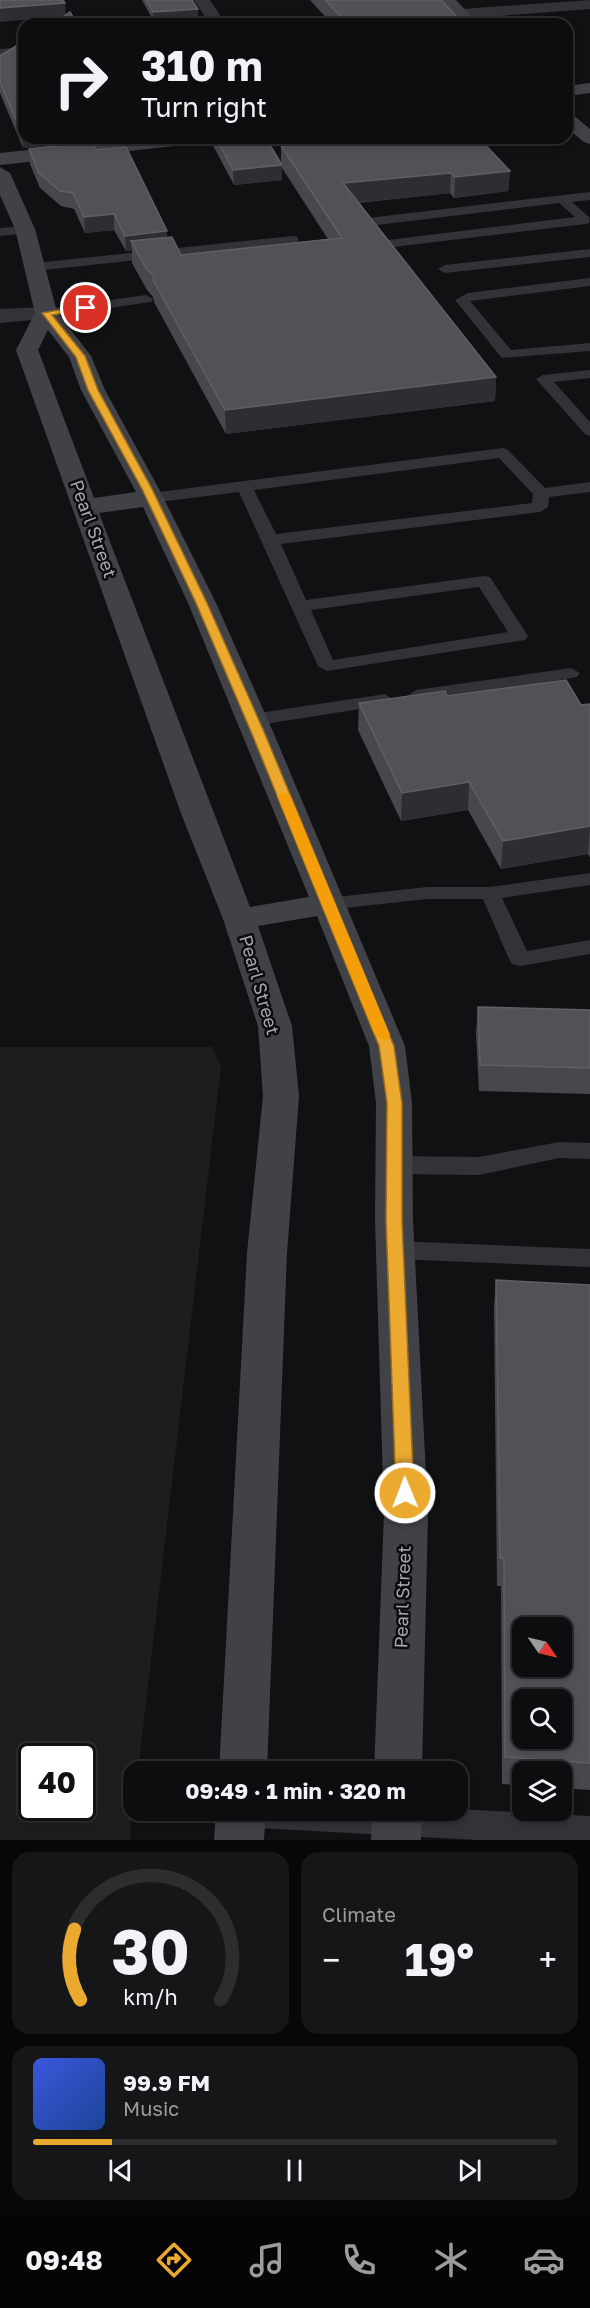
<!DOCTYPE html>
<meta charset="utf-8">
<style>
body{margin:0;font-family:"Golos Text",sans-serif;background:#151617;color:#f1f3f6;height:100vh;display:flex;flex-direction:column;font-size:22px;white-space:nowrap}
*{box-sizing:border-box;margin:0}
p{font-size:20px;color:#9a9c9e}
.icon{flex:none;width:33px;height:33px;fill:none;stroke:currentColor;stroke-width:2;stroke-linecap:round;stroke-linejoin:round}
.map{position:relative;height:1840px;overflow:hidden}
.side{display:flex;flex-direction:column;gap:12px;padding:12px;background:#070708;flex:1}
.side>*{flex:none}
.guide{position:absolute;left:18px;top:18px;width:555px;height:126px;border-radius:18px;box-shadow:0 3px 9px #0003,0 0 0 2px #2c2d2e;background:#0c0d0e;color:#f1f3f6;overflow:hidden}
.needle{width:39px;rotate:124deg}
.tools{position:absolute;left:512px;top:1617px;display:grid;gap:12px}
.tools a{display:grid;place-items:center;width:60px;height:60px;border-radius:12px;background:#0c0d0e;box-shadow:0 3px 9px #0003,0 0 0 2px #2c2d2e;font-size:30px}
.speed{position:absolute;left:18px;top:1743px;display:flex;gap:12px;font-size:30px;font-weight:700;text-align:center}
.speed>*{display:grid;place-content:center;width:78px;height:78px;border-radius:50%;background:#0c0d0e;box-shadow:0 3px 9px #0003,0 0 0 2px #2c2d2e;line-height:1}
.speed .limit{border:3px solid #111;border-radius:9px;background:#fff;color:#111}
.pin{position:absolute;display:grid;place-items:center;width:51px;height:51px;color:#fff;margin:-26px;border:3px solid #fff;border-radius:50%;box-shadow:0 2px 6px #0007}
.me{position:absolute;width:66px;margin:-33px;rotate:359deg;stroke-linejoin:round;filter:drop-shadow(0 0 4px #0008)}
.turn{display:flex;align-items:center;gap:21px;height:126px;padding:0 24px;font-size:27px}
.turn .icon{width:78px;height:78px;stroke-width:2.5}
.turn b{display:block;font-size:42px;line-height:51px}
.big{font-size:45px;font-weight:700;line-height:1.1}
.side .tile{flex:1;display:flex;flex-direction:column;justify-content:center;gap:9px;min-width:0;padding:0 21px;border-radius:18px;background:#151617}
.side .dial{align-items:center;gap:0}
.dial svg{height:156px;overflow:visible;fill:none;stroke:#2c2d2e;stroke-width:7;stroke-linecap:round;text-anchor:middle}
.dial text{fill:#f1f3f6;stroke:none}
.song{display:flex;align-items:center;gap:18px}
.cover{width:72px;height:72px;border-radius:9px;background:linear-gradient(135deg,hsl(230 70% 55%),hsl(220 70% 35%))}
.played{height:6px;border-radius:3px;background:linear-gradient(90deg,#eba930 15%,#2c2d2e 15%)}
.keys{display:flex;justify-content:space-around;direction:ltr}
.heat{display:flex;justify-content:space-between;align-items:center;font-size:33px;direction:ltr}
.side .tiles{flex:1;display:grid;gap:12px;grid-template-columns:1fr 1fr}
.tile:last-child{grid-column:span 2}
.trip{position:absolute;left:123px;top:1761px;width:345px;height:60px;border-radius:18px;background:#0c0d0e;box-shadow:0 3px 9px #0003,0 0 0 2px #2c2d2e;font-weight:700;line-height:60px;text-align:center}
.tabs{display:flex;height:96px;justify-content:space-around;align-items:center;background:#050506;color:#9a9c9e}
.tabs .icon{width:42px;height:42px}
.tabs .active{color:#eba930}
.tabs b{font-size:27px;color:#f1f3f6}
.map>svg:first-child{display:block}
.built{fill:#1d1d1f;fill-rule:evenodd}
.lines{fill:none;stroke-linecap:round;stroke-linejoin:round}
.lane{fill:#323337;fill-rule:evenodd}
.street{fill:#323337;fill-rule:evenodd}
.secondary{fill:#404247;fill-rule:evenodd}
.wall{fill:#46484d}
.shaded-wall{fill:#2c2e31}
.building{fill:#505258;stroke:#5d6066;stroke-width:1.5;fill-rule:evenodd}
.route{fill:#eba930;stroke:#996e1f;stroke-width:1.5}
.slow{fill:#f59e0b}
.labels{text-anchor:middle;stroke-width:5;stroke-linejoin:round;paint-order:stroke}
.street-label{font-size:18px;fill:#a2a7b2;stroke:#0c0c0d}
</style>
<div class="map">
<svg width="590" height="1840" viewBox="0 0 590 1840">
<rect width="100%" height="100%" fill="#101112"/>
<path class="built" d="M0,1047H212L221,1066L138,1771L134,1772L130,1840H0ZM32,1756H82V1808H32Z"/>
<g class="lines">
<path class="lane" d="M24,47V53L0,55V49Z
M590,192V200L572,202L590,218L589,223L585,224L385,248L380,247L362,222L368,218ZM559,203L575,217L388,240L377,225Z
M25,226L31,230L30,233L0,236V228Z
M293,236L298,237V243L35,271L28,267L35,263Z
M590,249V257L445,273L438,269L445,265Z
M590,278V286L470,301L511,350L590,343V351L502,358L455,300L468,293Z
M146,295L153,299L151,302L46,317L39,313L46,309Z
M590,370V378L554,382L590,422V436L585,434L536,379L543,375Z
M503,448L508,450L545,488L590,482V492L549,497L548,507L540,512L281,544L306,600L484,576L490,577L528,636L525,640L327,671L318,666L239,492L151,503L143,498L151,493ZM499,458L533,494L532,503L276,534L254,490ZM479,587L508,632L333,660L311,610Z
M571,668L580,673L577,677L416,702L407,696L416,690Z
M385,694L394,700L391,704L253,726L244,720L253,714Z
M590,873V885L502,898L527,951L590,940V954L520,966L512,964L509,959L483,899H427L327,910L320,909L317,904L320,899L327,898L427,887H490Z
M559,1142L590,1143V1159L559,1158L479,1175L394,1174L386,1171L382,1165L386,1159L394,1156L479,1157Z
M395,1241L590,1249V1267L395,1259L386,1257L383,1250L386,1243Z
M458,1809L590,1816V1840H477L240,1827L229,1823L224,1812Z"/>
<path class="street" d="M194,0H210L226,24H210Z
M590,0V9L461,19L453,14L461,9Z
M46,307L54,308L57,313L54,318L0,323V309Z"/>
<path class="secondary" d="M439,0H456L479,24H462Z
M590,83V93L567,96V86Z
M567,114L573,115L590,129V144L584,142L567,128Z
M142,138H202L193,144L0,165V153Z
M0,167L10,173L35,229L57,312L91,356L105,390L159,489L216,603L274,734L405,1046L412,1103L413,1220L428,1514L422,1772H374L384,1514L375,1220L376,1103L369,1046L317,916L258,926L292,1026L299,1096L287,1253L267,1772H219L247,1253L263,1096L258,1026L223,919L182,816L16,350L35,313L15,229L0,195ZM48,330L69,357L81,390L136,492L94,498L38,350ZM143,507L188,603L309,897L250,907L99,513Z
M216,1810H266L264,1840H214Z
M372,1810H422L421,1840H371Z"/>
</g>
<path class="wall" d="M142,0H192L198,9V17L153,20Z
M310,0H441L464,24H332Z
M0,56L84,142L23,148L0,93Z
M209,138H266L281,163V146L510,171L508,191L454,198L450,193L358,203L496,377L495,401L226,434L154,302L153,297L147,290L132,263V251H126L114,230L85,233L74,209L61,206L40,188L30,164L29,149L96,150L167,231V237L181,255L328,239L282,168V180L234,185Z
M447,696L581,705L590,704V858L588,854L501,869L468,810L401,821L358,730L359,703Z
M478,1007L590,1010V1094L479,1091L476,1033Z
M496,1280L590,1285V1790L561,1788V1772H522V1785L502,1784L501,1586H497L494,1308Z"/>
<path class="shaded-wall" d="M65,3L66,16L0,22V8Z
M198,9V17L153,20V12Z
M24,133V138H84V142L23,148L22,134Z
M282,165V180L234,185L233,170Z
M510,171L508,191L454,198L455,177Z
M451,173L450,193L343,204V183Z
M114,214V230L85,233L84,217Z
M167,231V247L131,241L132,251H126L125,236Z
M496,377L495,401L226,434L225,410Z
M469,782L468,810L401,821L402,793Z
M590,826L588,854L501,869L503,841Z"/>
<path class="building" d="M0,0H63L65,3L0,8Z
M146,0H192L198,9L153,12Z
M325,0H441L464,24H348Z
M70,12L77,24H52Z
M24,41V133L22,134L0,82V56Z
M216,138H266L282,165L233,170Z
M363,138H479L510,171L455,177L451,173L343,183L496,377L225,410L153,280L154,276L146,268L131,241L172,237L181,255L342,238L281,146Z
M91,142L96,150L126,147L167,231L125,236L114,214L84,217L73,193L60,191L39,173L29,149Z
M566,680L581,705L590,704V826L503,841L469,782L402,793L359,703L445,691L447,696Z
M478,1007L590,1010V1068L480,1065Z
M496,1280L590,1285V1763L505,1757L504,1558H500ZM522,1628H561V1666H522ZM522,1700H561V1738H522Z"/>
<path class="route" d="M86,305L89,306V309L52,315L85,356L98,390L152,489L207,603L265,734L394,1046L402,1103V1220L414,1493L411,1498L405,1500L399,1498L396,1493L386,1220L387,1103L379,1046L252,734L196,603L142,489L88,390L76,357L42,313Z"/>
<path class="slow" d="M284,792L290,795L390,1035L388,1039L383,1040L375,1035L277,795Z"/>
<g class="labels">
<g class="street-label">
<text transform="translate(93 529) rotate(70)" y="6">Pearl Street</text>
<text transform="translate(259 985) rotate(74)" y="6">Pearl Street</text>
<text transform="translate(403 1597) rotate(-88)" y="6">Pearl Street</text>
</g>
</g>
</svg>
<div class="tools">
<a><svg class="needle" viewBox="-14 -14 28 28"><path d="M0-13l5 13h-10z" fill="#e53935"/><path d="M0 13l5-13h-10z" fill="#9a9c9e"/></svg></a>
<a><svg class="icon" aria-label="search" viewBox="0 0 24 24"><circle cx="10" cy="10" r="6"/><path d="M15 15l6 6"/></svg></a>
<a><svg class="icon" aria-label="layers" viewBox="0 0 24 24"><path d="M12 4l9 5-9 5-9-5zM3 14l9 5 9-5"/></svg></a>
</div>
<div class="speed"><div class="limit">40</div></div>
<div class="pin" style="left:86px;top:308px;background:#d93025"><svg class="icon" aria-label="arrive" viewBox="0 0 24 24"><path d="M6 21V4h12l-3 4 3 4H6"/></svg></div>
<svg class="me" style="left:405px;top:1493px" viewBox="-20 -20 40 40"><circle r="17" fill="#eba930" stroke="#fff" stroke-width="3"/><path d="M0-11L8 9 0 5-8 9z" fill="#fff"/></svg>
<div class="trip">09:49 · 1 min · 320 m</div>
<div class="guide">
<div class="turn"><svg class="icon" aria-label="right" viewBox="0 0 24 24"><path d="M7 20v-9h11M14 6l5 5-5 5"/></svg><div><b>310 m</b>Turn right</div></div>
</div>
</div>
<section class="side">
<div class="tiles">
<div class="tile dial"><svg viewBox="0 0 100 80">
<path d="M14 69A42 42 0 1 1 86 69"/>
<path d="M14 69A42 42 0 0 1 11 33" stroke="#eba930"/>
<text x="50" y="56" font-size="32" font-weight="700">30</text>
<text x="50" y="72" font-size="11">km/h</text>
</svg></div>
<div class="tile"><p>Climate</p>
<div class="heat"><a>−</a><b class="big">19°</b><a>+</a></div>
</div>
<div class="tile">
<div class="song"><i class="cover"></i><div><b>99.9 FM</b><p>Music</p></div></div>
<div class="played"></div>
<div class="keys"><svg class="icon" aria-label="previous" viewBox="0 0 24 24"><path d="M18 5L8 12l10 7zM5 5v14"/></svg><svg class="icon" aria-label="pause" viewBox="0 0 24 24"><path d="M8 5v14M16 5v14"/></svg><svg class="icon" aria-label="next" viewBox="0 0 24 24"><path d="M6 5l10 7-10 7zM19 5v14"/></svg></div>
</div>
</div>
</section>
<nav class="tabs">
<b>09:48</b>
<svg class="icon active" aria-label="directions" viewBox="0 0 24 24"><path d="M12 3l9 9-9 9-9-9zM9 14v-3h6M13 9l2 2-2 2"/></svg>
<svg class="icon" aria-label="music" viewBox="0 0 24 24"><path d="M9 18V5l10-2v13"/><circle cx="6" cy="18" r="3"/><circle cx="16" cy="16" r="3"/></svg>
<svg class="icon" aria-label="phone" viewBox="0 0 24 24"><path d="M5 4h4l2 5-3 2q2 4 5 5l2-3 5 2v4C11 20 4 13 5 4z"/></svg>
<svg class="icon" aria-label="climate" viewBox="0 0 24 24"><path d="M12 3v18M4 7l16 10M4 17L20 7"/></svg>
<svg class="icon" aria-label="car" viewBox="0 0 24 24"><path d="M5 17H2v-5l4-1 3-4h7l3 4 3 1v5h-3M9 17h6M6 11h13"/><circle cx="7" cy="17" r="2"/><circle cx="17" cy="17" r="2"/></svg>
</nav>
